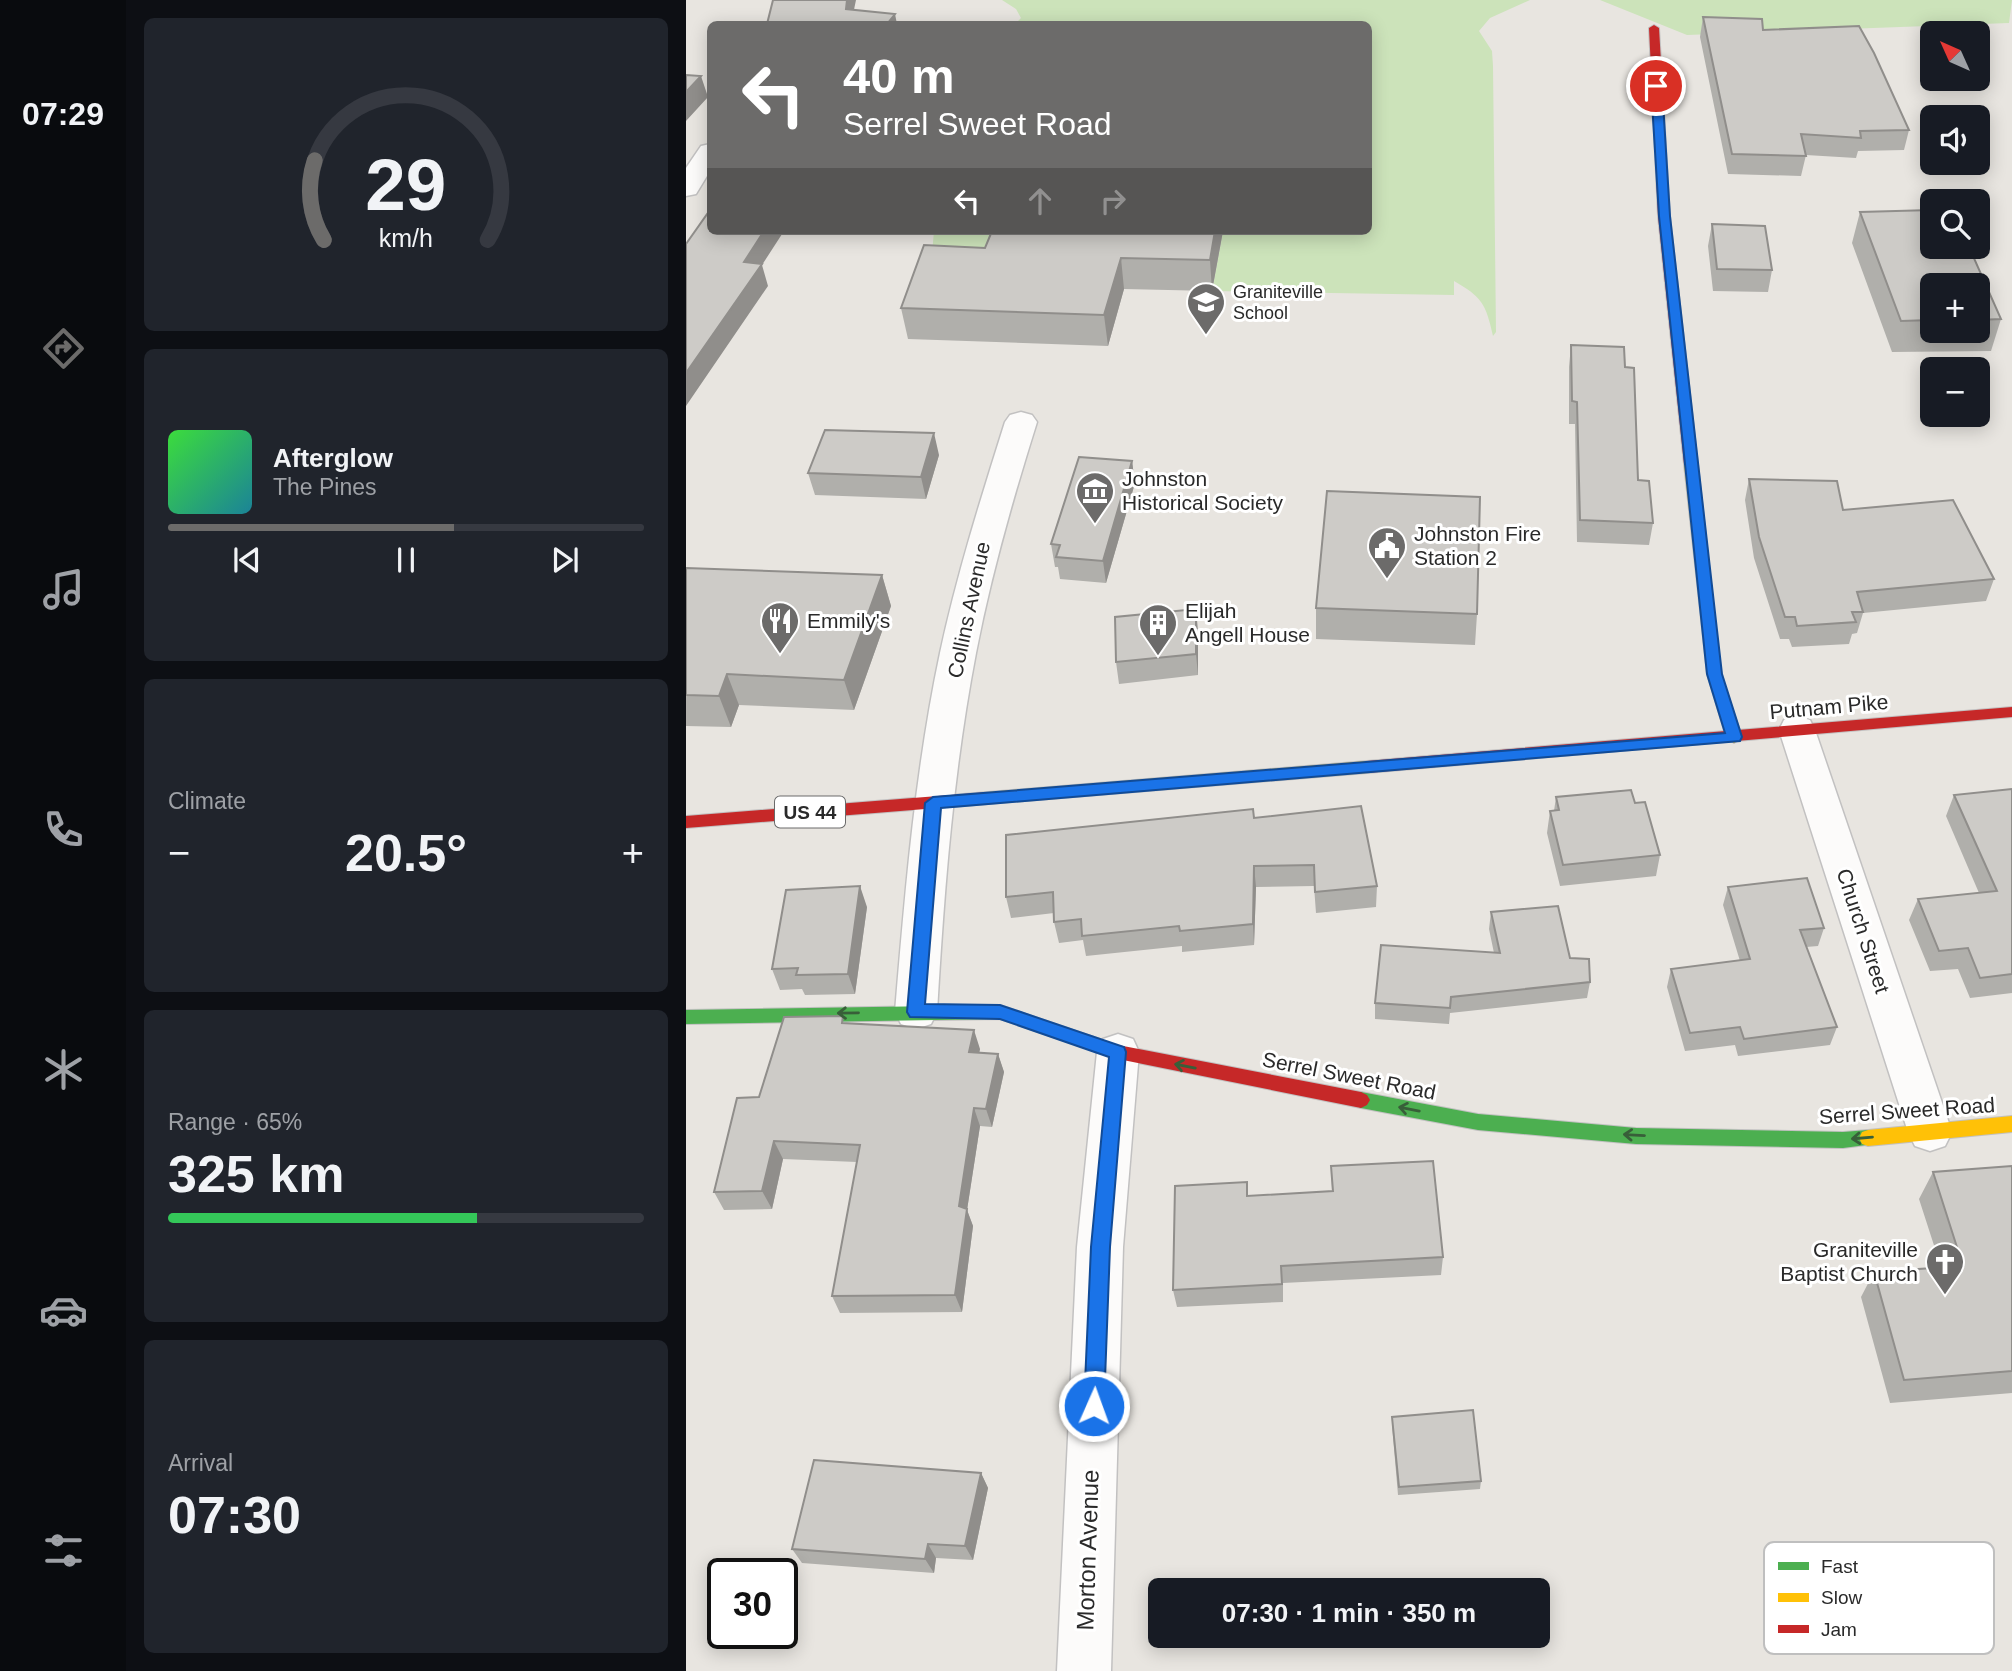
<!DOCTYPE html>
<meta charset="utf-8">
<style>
body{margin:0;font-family:Helvetica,sans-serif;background:#20242c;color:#f1f3f6;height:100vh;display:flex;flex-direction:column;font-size:26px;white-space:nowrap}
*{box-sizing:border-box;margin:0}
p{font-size:23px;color:#9ea1a6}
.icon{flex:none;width:38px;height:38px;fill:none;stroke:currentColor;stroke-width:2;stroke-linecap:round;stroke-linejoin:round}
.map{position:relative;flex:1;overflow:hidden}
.panel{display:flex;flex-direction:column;gap:18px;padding:18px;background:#0d0f14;width:560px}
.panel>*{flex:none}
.banner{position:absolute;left:21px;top:21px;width:665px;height:214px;border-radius:10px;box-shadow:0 4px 18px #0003;background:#6c6b6a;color:#fff;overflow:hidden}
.needle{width:46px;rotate:315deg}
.fabs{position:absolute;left:1234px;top:21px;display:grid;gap:14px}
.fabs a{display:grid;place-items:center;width:70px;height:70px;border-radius:10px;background:#171b24;box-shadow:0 4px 18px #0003;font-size:35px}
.speed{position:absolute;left:21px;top:1558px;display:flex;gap:14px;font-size:35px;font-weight:700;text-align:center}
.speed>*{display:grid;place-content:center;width:91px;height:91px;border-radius:50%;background:#171b24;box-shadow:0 4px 18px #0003;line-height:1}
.speed .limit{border:4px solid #111;border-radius:10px;background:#fff;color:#111}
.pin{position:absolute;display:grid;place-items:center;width:60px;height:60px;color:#fff;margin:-30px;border:4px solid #fff;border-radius:50%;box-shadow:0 2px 7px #0007}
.me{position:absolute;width:77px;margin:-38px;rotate:2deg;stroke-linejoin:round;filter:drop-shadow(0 0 5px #0008)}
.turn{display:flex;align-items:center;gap:24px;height:147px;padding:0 21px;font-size:32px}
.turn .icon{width:91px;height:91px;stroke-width:2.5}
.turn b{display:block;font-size:49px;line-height:60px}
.lanes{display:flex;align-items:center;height:66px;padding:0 21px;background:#0003;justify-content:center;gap:35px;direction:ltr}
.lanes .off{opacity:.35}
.big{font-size:52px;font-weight:800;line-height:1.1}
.panel .widget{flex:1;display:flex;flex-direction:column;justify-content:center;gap:10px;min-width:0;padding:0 24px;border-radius:10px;background:#20242c}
.panel .dial{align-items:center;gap:0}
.dial svg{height:182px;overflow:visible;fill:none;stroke:#363941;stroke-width:7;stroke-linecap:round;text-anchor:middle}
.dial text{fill:#f1f3f6;stroke:none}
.song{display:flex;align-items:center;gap:21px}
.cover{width:84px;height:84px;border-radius:10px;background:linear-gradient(135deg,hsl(120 70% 55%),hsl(190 70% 35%))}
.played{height:7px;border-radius:4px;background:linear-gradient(90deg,#6c6b6a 60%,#363941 60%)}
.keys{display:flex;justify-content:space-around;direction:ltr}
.heat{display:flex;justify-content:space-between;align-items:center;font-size:38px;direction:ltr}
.charge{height:10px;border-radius:5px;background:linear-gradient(90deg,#34c759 65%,#363941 0)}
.trip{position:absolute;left:462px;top:1578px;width:402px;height:70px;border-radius:10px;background:#171b24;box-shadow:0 4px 18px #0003;font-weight:800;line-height:70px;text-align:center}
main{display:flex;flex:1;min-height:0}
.dock{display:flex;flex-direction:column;width:126px;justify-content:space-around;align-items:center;background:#090b0e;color:#9ea1a6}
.dock .icon{width:49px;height:49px}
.dock .active{color:#6c6b6a}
.dock b{font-size:32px;color:#f1f3f6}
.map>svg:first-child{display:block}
.green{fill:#cce3ba}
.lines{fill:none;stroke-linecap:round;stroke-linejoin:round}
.street-casing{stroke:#c2c1c1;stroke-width:3}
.fast-casing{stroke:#c2c1c1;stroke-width:2}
.slow-casing{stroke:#c2c1c1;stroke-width:2}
.jam-casing{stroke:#c2c1c1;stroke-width:2}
.street{fill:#fcfbfa;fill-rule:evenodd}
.fast{fill:#4caf50;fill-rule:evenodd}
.slow{fill:#ffc107;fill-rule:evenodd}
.jam{fill:#c62828;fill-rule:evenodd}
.wall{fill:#b0afab;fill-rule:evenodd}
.shaded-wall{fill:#908e8b}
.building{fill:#cdcbc7;stroke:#908e8b;stroke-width:2}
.oneway{stroke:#385f39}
.route{fill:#1a73e8;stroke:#114b97;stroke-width:2}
.labels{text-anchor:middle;stroke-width:6;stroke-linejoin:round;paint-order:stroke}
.far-poi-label{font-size:18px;fill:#2a2a2a;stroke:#fff;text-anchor:start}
.shield{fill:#fff;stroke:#6a6a6a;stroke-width:2}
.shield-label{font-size:19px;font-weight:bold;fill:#2a2a2a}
.poi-label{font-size:21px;fill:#2a2a2a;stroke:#fff;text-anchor:start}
.street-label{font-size:21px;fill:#2a2a2a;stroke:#fff}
.near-street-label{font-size:24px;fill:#2a2a2a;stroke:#fff}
.key{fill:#fff;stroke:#bfbfbf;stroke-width:2}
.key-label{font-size:19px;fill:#2a2a2a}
</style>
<main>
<nav class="dock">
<b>07:29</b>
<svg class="icon active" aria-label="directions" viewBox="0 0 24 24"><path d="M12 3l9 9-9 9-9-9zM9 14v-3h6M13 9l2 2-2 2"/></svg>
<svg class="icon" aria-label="music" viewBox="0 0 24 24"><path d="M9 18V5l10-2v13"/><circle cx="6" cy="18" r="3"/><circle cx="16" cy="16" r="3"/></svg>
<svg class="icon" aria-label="phone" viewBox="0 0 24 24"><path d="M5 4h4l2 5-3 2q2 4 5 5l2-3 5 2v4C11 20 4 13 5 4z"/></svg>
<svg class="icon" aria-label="climate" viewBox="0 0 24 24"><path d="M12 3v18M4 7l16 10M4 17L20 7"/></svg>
<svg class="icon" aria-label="car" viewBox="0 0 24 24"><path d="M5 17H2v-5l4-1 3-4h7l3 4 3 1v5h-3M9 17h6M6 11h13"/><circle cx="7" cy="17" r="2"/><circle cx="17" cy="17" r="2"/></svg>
<svg class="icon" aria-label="filters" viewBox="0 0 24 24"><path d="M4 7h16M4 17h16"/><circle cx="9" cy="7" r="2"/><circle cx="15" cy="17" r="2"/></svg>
</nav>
<section class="panel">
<div class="widget dial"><svg viewBox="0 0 100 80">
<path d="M14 69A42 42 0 1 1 86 69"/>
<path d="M14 69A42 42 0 0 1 10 34" stroke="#6c6b6a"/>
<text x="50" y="56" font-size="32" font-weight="700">29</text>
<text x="50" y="72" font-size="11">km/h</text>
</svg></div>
<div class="widget">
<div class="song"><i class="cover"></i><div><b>Afterglow</b><p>The Pines</p></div></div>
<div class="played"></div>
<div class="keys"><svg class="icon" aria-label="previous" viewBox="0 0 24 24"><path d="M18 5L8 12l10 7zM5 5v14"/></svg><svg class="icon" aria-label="pause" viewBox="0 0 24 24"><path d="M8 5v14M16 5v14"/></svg><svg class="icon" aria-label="next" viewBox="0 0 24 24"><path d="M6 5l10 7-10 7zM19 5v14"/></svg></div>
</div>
<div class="widget"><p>Climate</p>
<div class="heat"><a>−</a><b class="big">20.5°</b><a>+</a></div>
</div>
<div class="widget"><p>Range · 65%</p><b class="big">325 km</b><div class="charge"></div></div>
<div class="widget"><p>Arrival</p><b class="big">07:30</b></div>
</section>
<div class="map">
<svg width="1326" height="1671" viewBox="0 0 1326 1671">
<rect width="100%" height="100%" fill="#e8e5e0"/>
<path class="green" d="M316,0H844L804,18L793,31L806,51L807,66L810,332L807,336C800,304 796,297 768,281V295L526,291L537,231H682V24H329L335,18L330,9Z
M914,0H1326L1323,23L1001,35Z
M248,231H338L244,276Z"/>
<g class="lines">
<defs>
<path id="street" d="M24,144V171L10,194L0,196V168L15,146Z
M335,412L346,415L351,422C327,498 305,575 290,653C267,772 258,892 251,1012L245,1024L230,1029L215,1024L209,1012C219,892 229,771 254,653C271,574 295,498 319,422L324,415Z
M1111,716L1124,720L1129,730L1266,1132L1259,1146L1244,1151L1229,1146L1222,1132L1093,730L1098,720Z
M432,1034L447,1039L453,1052L437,1247L425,1671H371L391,1247L411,1052L417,1039Z"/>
<path id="fast" d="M314,1005L408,1037L411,1042L408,1047L402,1049L314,1019L0,1024V1010Z
M675,1092L792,1114L950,1128L1157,1132L1182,1130L1188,1132L1191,1138L1188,1144L1157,1148L950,1144L792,1130L675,1108L669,1105L666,1100L669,1095Z"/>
<path id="slow" d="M1005,460L1012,464L1035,674L1056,737L1048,743L1040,737L1021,674L998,464Z
M681,761L689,767L681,773L302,804L294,798L302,792Z
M1326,1116V1132L1182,1146L1176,1144L1173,1138L1176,1132L1182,1130Z"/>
<path id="jam" d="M968,25L973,28L984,216L1012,464L1005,468L998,464L972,216L963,28Z
M1326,707V717L681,773L673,767L681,761Z
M302,792L310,798L302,804L0,828V816Z
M402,1035L432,1045L675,1092L681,1095L684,1100L681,1105L675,1108L432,1059L396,1047L393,1042L396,1037Z"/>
</defs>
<use href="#street" class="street-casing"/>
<use href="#fast" class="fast-casing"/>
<use href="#slow" class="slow-casing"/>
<use href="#jam" class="jam-casing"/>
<use href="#street" class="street"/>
<use href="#fast" class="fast"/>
<use href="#slow" class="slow"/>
<use href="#jam" class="jam"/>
</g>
<path class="wall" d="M1017,17L1077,30L1223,130L1218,150L1172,151L1170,158L1120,155L1115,176L1042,174L1014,37Z
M1246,210V247H1283L1315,319L1305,351L1206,352L1166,243L1174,212ZM1246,285H1292V331H1246Z
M1026,224L1086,270L1082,292L1027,291L1022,246Z
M537,231L526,291L438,289L422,346L222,339L215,308L299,248Z
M885,345L939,367L952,480L967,523L963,545L891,542L889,424H883V367Z
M253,455L240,499L129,495L122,473Z
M446,461L449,483L420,583L374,579L372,567H369L365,544Z
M1063,479L1157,510L1308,579L1300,601L1177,613L1171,633L1166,634L1163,644L1106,647L1103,639H1094L1068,558L1059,500Z
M0,568L196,575L205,606L168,710L53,705L45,727L0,726Z
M630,608L791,614L789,645L630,639Z
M512,631V675L433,684L430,662Z
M1326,789V993L1284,998L1272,969L1244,971L1223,920L1232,899L1293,893L1260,816L1268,795Z
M870,797L949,803L974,855L970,876L874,886L861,833L864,811H868Z
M568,818L691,886L690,907L630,913L628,886L570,887L568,945L496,952V946L400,956L397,940L373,943L368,922V913L325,918L320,897Z
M1042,887L1138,928L1132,946L1120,947L1151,1027L1144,1045L1052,1056L1049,1045L999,1051L981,987L985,969L1054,961L1037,905Z
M181,907L169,994L119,995L116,989L94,990L86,969Z
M805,912L884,958L904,982L901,998L764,1013L763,1024L689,1019V1003L808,953L803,929Z
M159,1023L294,1049L293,1053L312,1054L318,1072L306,1127L294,1126L281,1210L287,1226L276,1312L154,1313L146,1296L171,1162L97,1159L86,1209L38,1210L28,1192L73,1097Z
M645,1166L757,1257L755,1275L597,1283V1302L491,1307L487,1290L561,1182L562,1196L646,1191Z
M1326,1166V1393L1204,1403L1175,1297L1188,1272L1255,1267L1233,1199L1247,1172Z
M706,1417L795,1481L794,1489L712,1495L706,1425Z
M295,1473L302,1488L287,1560L250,1558L248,1573L116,1563L106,1549Z"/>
<path class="shaded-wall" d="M161,0H170L165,24L160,9Z
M209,14L211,24H201Z
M15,76L22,97L0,121V92Z
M78,231H98L76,265L82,286L0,406V373L58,262Z
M529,231H537L526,291L524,260Z
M435,258L438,289L422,346L418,315Z
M248,433L253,455L240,499L235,477Z
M446,461L449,483L420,583L417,561Z
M196,575L205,606L168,710L158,680Z
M510,609L512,631V675L510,654Z
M41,674L53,705L45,727L33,696Z
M568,866L570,887L568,945L567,924Z
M174,886L181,907L169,994L162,974Z
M288,1030L294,1049L289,1071L283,1052Z
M312,1054L318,1072L306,1127L300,1109Z
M288,1108L294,1126L281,1210L287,1226L276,1312L269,1295L273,1206Z
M88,1141L97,1159L86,1209L76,1191Z
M295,1473L302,1488L287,1560L279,1546Z
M242,1544L250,1558L248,1573L239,1559Z"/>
<path class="building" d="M87,0H161L160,9L209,14L201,24H81Z
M1017,17L1076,19L1077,30L1173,26L1188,53L1223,130L1174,131L1175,138L1115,134L1120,156L1046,154Z
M0,75L15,76L0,92Z
M24,210V231H78L58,262L76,264L0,373V244Z
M1246,210V247H1283L1315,319L1292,320V285H1246V320L1215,321L1174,212Z
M1026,224L1079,226L1086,270L1031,269Z
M306,231H529L524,260L435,258L418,315L215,308L238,245L299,248Z
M885,345L938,347L939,367L948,368L952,480L963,481L967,523L894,520L891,402L886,401Z
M139,430L248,433L235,477L122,473Z
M393,457L446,461L417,561L370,557L374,545L365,544Z
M1063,479L1151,481L1157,510L1267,500L1308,579L1171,592L1177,612H1166L1170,622L1111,626L1109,617H1099L1073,537Z
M641,491L794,497L791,614L630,608Z
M0,568L196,575L158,680L41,674L33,696L0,695Z
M510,609V654L430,662L429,617Z
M1326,789V974L1294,978L1282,948L1253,951L1232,899L1311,891L1268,795Z
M945,790L949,803L959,802L974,855L877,865L864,811L873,810L870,797Z
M675,806L691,886L629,892L628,865L568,866L567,924L494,931L493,926L396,936L395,919L368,922L367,892L320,897V835L567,809L568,818Z
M1121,878L1138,928L1114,930L1151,1027L1058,1039L1054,1027L1004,1033L985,969L1064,959L1042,887Z
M174,886L162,974L110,975L112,968L86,969L100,890Z
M872,906L884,958L903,959L904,982L765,997L764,1008L689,1003L695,945L814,953L805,912Z
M157,1016L156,1023L288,1030L283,1052L312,1054L300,1109L288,1108L273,1206L281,1209L269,1295L146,1296L174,1145L88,1141L76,1191L28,1192L51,1098L73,1097L98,1017Z
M747,1161L757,1257L595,1266L596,1284L487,1290L489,1186L561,1182V1196L647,1191L645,1166Z
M1326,1166V1371L1218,1380L1188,1272L1277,1266L1247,1172Z
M787,1410L795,1481L713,1487L706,1417Z
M128,1460L295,1473L279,1546L242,1544L239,1559L106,1549Z"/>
<defs><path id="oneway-shaft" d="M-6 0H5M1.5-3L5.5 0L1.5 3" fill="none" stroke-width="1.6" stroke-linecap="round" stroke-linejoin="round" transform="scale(1.75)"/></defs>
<g class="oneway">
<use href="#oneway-shaft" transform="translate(162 1013) rotate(179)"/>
<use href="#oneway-shaft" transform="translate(499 1066) rotate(-169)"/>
<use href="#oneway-shaft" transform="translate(723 1109) rotate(-169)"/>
<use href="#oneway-shaft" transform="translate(948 1135) rotate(-177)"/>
<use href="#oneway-shaft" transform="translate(1176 1138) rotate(175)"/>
</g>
<path class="route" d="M970,83L976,86L984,216L1036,674L1056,737L1054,741L255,808L239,1004L314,1005L438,1047L440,1052L424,1247L418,1406L415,1413L408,1416L401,1413L398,1406L405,1247L423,1057L314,1019L224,1017L221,1012L239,803L247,797L1039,733L1021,674L973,216L965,86Z"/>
<defs>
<symbol id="school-pin" viewBox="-11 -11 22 30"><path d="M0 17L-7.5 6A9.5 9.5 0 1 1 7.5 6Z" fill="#6c6b6a" stroke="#fff"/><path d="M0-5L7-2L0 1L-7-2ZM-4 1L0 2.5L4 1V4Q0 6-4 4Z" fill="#fff"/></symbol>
<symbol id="museum-pin" viewBox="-11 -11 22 30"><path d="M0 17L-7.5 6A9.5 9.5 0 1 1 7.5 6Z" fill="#6c6b6a" stroke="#fff"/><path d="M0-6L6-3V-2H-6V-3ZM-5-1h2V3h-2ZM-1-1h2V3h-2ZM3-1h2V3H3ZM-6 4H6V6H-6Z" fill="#fff"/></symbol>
<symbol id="civic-pin" viewBox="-11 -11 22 30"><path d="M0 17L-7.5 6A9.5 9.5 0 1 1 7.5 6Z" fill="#6c6b6a" stroke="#fff"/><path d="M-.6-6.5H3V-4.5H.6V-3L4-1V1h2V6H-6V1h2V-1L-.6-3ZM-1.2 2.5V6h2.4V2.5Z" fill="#fff"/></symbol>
<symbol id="restaurant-pin" viewBox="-11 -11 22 30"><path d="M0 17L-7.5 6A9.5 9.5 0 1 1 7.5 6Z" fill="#6c6b6a" stroke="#fff"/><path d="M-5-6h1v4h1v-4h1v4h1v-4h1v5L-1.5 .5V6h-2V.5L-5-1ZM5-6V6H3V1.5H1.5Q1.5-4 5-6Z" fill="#fff"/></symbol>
<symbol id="building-pin" viewBox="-11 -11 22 30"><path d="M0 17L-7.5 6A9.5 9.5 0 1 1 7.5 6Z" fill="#6c6b6a" stroke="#fff"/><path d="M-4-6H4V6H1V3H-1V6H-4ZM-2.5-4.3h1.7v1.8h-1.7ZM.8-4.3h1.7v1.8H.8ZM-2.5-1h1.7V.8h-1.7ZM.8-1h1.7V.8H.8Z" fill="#fff"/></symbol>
<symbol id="church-pin" viewBox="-11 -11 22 30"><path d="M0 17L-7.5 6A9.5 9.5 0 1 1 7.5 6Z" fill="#6c6b6a" stroke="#fff"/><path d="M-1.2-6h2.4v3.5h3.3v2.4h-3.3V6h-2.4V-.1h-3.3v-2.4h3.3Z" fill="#fff"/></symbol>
</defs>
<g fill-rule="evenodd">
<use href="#school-pin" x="498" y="280" width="44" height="60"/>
<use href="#museum-pin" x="387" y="469" width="44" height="60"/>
<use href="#civic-pin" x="679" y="524" width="44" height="60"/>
<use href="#restaurant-pin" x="72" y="599" width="44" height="60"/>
<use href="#building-pin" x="450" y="601" width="44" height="60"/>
<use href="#church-pin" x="1237" y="1240" width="44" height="60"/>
</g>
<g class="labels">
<g class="far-poi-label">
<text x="547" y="298">Graniteville<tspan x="547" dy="21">School</tspan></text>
</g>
<rect class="shield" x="89" y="796.5" width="70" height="31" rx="5"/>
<g class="shield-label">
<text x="124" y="819">US 44</text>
</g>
<g class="poi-label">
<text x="436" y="486">Johnston<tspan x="436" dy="24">Historical Society</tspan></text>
<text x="728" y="541">Johnston Fire<tspan x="728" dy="24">Station 2</tspan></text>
<text x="499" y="618">Elijah<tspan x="499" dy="24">Angell House</tspan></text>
<text x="121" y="628">Emmily's</text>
<text x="1232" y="1257" text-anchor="end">Graniteville<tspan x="1232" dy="24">Baptist Church</tspan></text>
</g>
<g class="street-label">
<text transform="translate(283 610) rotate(-78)" y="7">Collins Avenue</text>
<text transform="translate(1143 707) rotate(-5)" y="7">Putnam Pike</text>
<text transform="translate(1177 931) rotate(72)" y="7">Church Street</text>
<text transform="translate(663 1076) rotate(11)" y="7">Serrel Sweet Road</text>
<text transform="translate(1221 1111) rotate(-4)" y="7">Serrel Sweet Road</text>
</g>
<g class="near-street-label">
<text transform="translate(402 1550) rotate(-88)" y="8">Morton Avenue</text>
</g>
</g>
<rect x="1078" y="1542" width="230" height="112" rx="10" class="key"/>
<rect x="1092" y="1562" width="31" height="8" fill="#4caf50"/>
<rect x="1092" y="1593" width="31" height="9" fill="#ffc107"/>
<rect x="1092" y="1625" width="31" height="8" fill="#c62828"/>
<g class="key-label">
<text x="1135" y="1573">Fast</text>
<text x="1135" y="1604">Slow</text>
<text x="1135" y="1636">Jam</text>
</g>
</svg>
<div class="fabs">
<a><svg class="needle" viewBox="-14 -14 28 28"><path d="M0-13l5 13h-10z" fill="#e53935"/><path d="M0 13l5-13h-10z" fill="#9ea1a6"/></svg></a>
<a><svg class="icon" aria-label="sound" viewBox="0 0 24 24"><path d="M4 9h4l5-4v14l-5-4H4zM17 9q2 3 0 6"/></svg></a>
<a><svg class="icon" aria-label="search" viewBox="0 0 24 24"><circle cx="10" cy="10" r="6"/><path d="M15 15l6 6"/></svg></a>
<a>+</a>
<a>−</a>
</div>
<div class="speed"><div class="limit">30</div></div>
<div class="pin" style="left:970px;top:86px;background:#d93025"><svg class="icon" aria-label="arrive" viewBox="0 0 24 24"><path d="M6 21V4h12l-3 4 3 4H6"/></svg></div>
<svg class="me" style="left:408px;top:1406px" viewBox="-20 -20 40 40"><circle r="17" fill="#1a73e8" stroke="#fff" stroke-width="3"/><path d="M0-11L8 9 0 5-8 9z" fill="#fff"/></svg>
<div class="trip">07:30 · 1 min · 350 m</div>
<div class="banner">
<div class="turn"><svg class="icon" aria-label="left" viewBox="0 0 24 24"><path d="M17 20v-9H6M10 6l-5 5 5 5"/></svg><div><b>40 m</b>Serrel Sweet Road</div></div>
<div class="lanes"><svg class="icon" aria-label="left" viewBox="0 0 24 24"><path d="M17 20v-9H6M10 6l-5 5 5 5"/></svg><svg class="icon off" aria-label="ahead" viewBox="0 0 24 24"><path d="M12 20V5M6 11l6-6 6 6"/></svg><svg class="icon off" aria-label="right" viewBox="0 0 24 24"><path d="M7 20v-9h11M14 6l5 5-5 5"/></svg></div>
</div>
</div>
</main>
